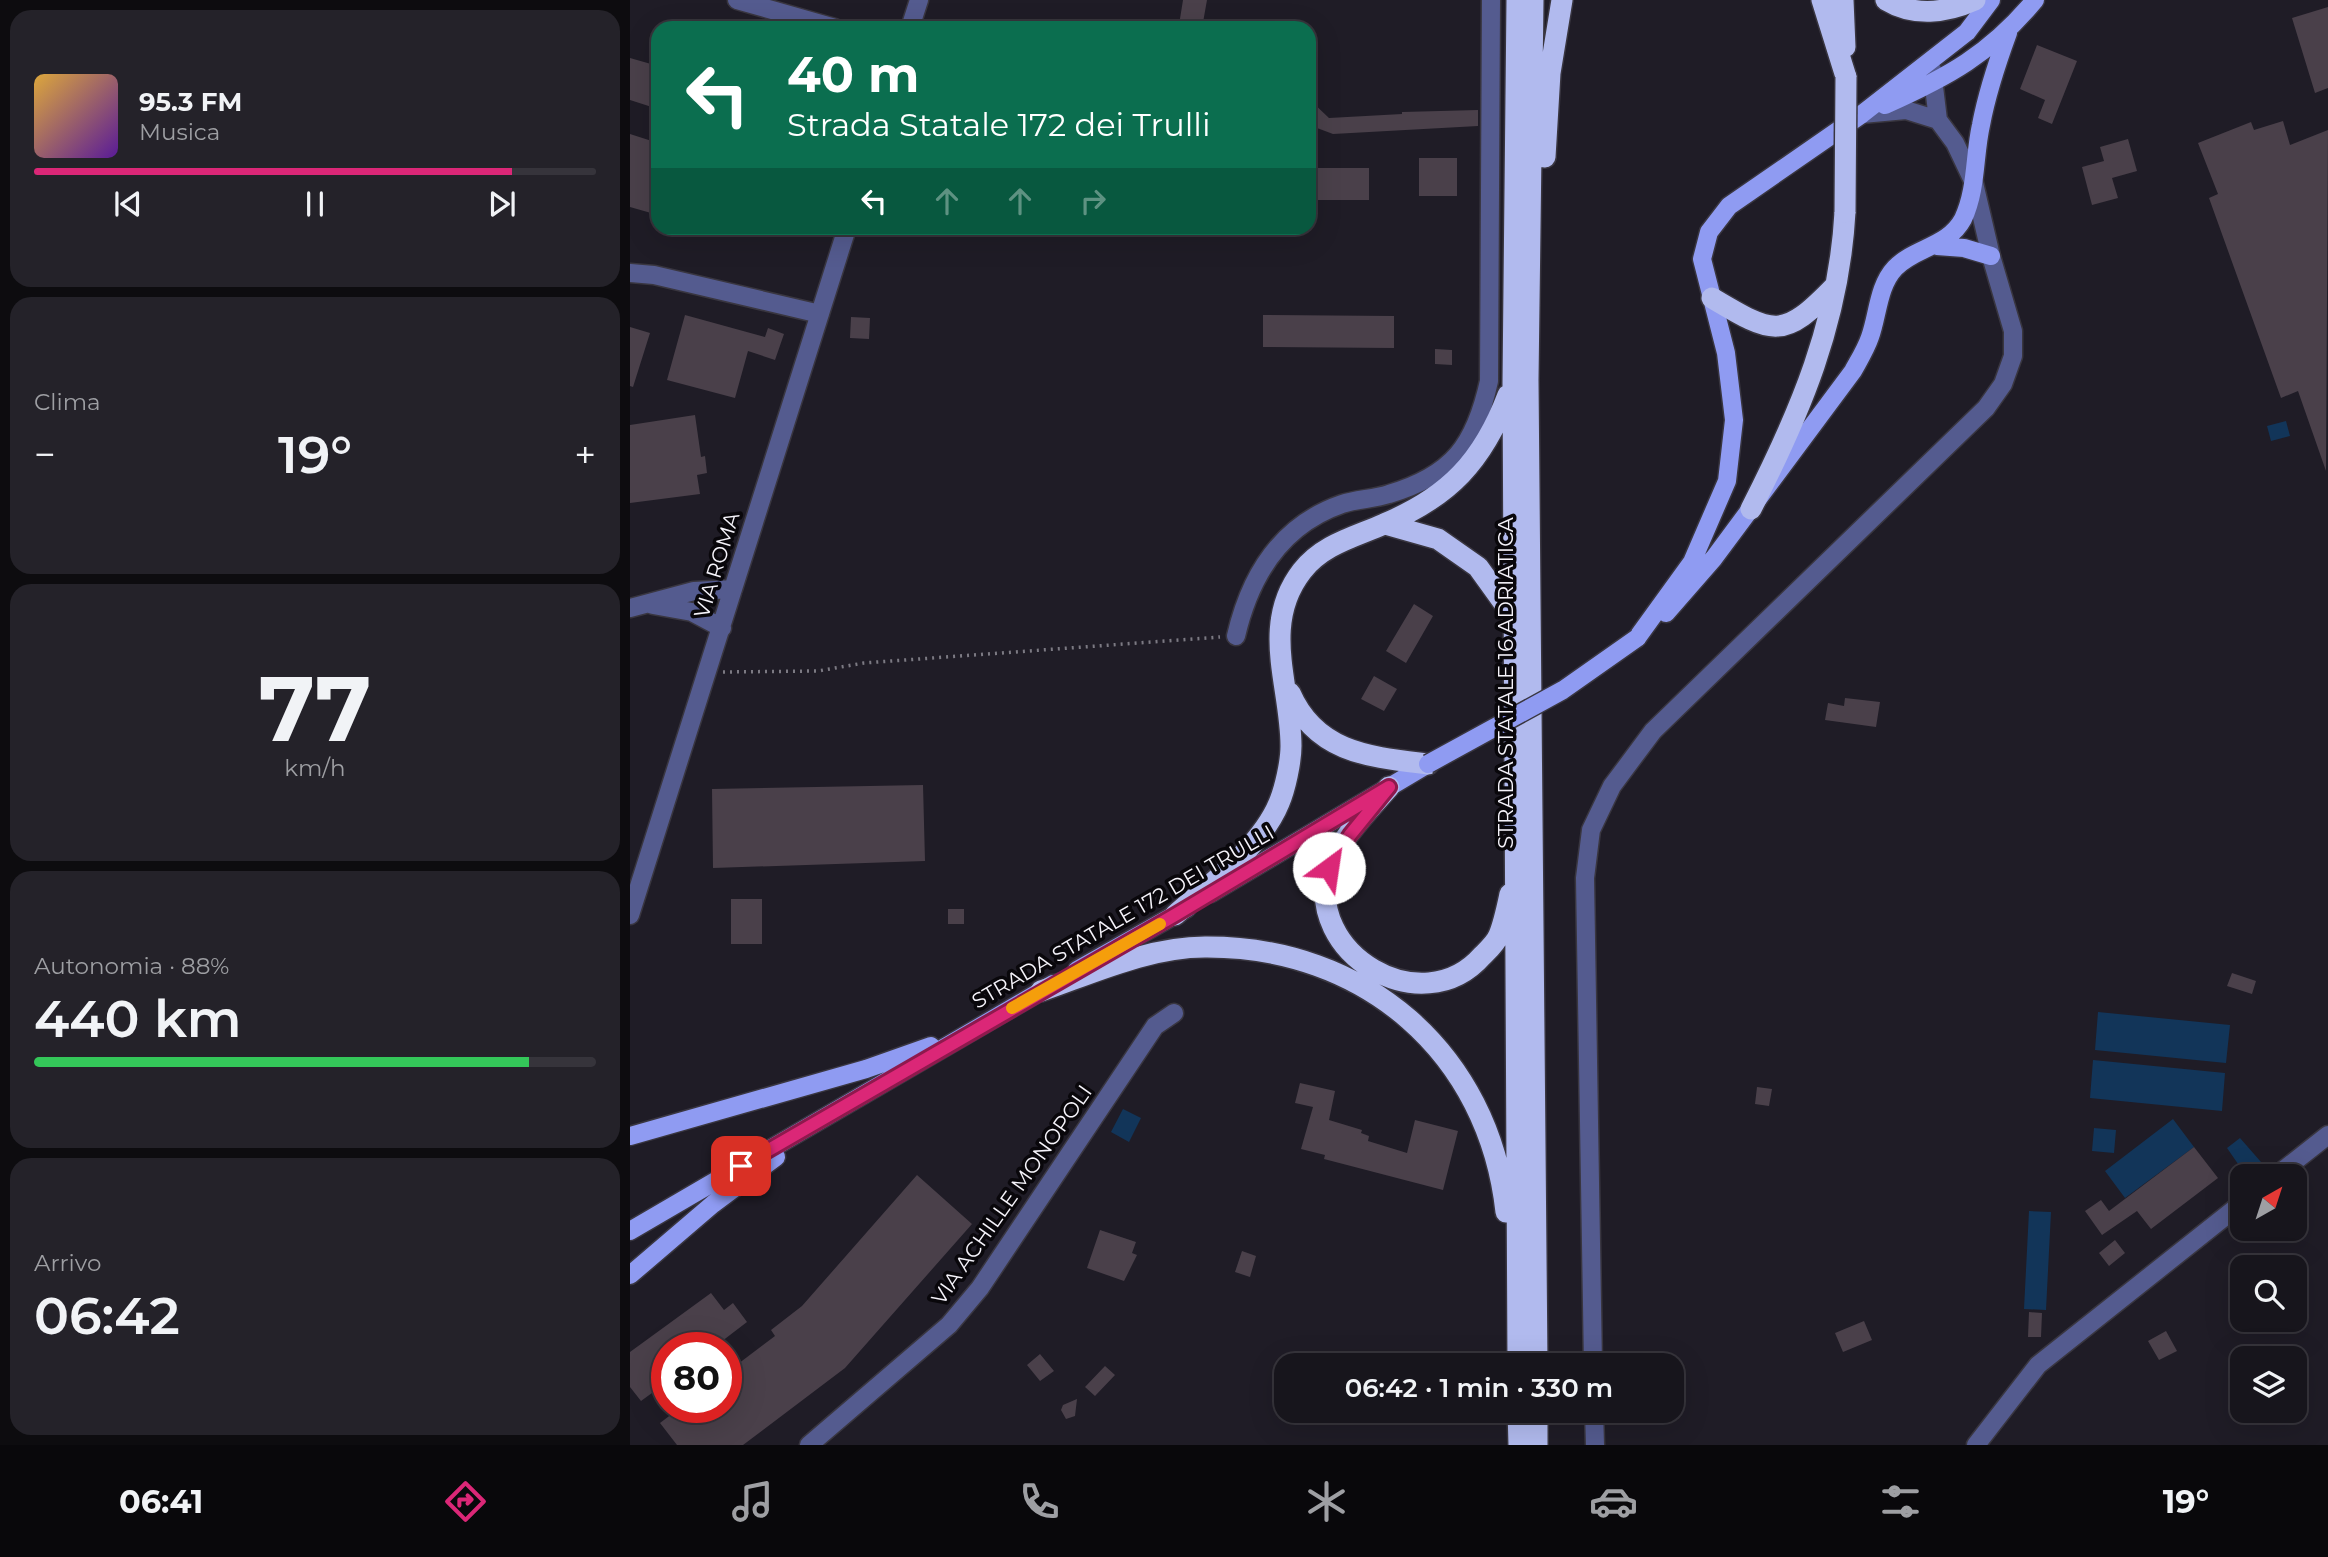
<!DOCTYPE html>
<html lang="it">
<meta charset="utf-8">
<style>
body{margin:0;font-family:Montserrat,sans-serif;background:#242229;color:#f1f3f6;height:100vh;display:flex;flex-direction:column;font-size:26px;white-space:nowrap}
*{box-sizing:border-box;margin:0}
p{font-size:23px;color:#9e9fa3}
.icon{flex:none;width:38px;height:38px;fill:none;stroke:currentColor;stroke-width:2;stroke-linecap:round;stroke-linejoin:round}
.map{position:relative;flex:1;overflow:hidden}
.details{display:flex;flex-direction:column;gap:10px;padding:10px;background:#0d0c0f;width:630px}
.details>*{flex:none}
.banner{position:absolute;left:21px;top:21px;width:665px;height:214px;border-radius:21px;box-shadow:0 7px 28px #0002,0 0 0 2px #36343b;background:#0b6e4f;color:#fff;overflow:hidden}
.needle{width:46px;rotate:39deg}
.tools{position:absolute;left:1600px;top:1164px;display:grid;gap:14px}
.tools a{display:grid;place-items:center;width:77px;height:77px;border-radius:14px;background:#17151c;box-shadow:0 7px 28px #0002,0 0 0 2px #36343b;font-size:35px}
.speed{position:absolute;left:21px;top:1332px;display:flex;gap:14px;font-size:35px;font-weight:700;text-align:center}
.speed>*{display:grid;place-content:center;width:91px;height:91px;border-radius:50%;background:#17151c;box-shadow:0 7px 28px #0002,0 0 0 2px #36343b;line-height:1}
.speed .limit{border:10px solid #d22;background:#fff;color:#111}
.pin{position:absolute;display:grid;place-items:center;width:60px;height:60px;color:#fff;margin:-30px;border-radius:14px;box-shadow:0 4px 10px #0006}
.me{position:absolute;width:77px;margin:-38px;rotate:31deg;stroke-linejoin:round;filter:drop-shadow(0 0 5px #0008)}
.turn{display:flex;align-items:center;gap:24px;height:147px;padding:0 21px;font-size:32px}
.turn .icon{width:91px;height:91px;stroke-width:2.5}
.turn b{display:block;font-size:49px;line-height:60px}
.lanes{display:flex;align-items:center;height:66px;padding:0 21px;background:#0003;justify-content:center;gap:35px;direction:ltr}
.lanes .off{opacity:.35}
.big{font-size:52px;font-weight:600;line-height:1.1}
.details .card{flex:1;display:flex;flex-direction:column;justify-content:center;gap:10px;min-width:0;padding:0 24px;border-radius:21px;background:#242229}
.details .dial{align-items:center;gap:0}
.dial b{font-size:91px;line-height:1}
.song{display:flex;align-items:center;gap:21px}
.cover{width:84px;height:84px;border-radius:10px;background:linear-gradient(135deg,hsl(40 70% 55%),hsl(270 70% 35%))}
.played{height:7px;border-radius:4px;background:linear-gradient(90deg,#db2777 85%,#36343b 85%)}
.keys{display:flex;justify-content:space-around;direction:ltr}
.heat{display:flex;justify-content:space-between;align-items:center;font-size:38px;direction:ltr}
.charge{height:10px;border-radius:5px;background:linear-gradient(90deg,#34c759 88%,#36343b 0)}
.trip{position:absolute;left:644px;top:1353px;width:410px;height:70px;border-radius:21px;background:#17151c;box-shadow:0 7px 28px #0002,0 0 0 2px #36343b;font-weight:600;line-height:70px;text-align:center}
.tabs{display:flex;height:112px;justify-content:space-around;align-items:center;background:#09080b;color:#9e9fa3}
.tabs .icon{width:49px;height:49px}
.tabs .active{color:#db2777}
.tabs b{font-size:32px;color:#f1f3f6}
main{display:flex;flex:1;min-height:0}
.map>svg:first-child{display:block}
.water{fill:#123559}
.building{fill:#4a404a}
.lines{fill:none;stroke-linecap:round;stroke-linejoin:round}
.minor-casing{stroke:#393640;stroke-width:21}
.major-casing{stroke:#393640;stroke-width:21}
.highway-casing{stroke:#393640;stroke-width:24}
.path{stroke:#7c7a83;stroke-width:3.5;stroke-dasharray:2 5;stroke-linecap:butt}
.minor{stroke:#545b8f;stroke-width:18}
.major{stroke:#8f9bf2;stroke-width:18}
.highway{stroke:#b1baee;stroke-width:21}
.major-bridge-casing{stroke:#393640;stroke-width:21;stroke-linecap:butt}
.highway-bridge-casing{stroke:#393640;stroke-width:24;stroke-linecap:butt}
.major-bridge{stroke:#8f9bf2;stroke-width:18}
.highway-bridge{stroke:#b1baee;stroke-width:21}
.route-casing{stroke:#8e194d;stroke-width:18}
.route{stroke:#db2777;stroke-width:12}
.slow{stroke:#f59e0b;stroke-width:12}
.labels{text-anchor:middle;stroke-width:7;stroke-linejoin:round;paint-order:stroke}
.street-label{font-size:21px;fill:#f6f4fb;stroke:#09070b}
</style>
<main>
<section class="details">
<div class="card">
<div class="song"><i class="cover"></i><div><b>95.3 FM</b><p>Musica</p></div></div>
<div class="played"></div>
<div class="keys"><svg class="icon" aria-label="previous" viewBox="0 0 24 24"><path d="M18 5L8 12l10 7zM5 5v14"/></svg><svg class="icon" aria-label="pause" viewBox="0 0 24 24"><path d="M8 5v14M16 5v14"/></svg><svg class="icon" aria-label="next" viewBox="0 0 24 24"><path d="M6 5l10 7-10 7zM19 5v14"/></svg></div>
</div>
<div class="card"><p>Clima</p>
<div class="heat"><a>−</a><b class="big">19°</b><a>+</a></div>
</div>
<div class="card dial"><b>77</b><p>km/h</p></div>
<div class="card"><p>Autonomia · 88%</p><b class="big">440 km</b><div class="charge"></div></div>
<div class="card"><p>Arrivo</p><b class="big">06:42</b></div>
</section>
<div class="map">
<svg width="1698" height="1445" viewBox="0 0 1698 1445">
<rect width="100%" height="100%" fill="#1f1c26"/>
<path class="water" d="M1656,421L1660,436L1641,441L1637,426Z
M1468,1012L1600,1025L1596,1063L1465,1050Z
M1463,1060L1595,1073L1592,1111L1460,1098Z
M493,1109L511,1118L499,1142L481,1132Z
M1543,1119L1564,1147L1495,1198L1475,1171Z
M1464,1128L1486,1130L1484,1153L1462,1151Z
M1610,1138L1631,1162L1615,1174L1597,1148Z
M1399,1211L1421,1212L1416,1310L1394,1309Z"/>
<path class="building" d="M553,0H577L572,28H554L549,25Z
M1698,7V88L1685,93L1662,18Z
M1407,45L1447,61L1422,124L1408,118L1415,100L1390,89Z
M0,58L28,66V109L0,100Z
M679,99L699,118L772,114V112L848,110V126L703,134L687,128L679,121Z
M1653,121L1660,145L1698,130L1696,471L1668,391L1651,398L1579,198L1588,194L1568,143L1621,122L1624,130Z
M0,134L28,143V215L0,207Z
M1498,139L1507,171L1482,178L1488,198L1462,205L1452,167L1474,161L1470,147Z
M789,158H827V196H789Z
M679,168H739V200H679Z
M55,315L135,337L138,328L154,334L145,360L118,351L105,398L37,380Z
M633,315L764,316V348L633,347Z
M221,317L240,318L239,339L220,338Z
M0,327L20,333L3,387L0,386Z
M805,349L822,350V365L805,364Z
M65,415L71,457L75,456L77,473L67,475L70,494L0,503V425Z
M784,604L803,616L776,663L756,651Z
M744,676L767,689L754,711L731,699Z
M1215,698L1250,702L1246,727L1195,720L1198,703L1214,706Z
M293,785L295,861L83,868L82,789Z
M101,899H132V944H101Z
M318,909H334V924H318Z
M1602,973L1626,981L1622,994L1597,986Z
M670,1083L705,1091L699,1120L732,1130L731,1133L739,1136L738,1141L777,1153L785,1120L828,1131L813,1190L694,1159L695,1155L671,1149L683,1107L665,1103Z
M1127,1087L1142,1089L1139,1106L1125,1104Z
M1564,1147L1588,1178L1521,1229L1507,1211L1472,1235L1455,1211L1471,1200L1479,1211Z
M287,1175L342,1224L215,1368L113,1445H47L30,1423L51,1407H96V1373L145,1336L141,1330L172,1306Z
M470,1230L506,1242L502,1253L507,1255L494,1281L457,1268Z
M1485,1240L1495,1253L1479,1266L1469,1253Z
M612,1251L626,1256L620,1277L605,1272Z
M81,1293L94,1310L103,1303L117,1322L83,1348H37V1382L11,1401L0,1387V1352Z
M1399,1312L1412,1313L1411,1337H1398Z
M1234,1321L1242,1340L1213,1352L1205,1333Z
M1536,1331L1547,1351L1529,1360L1518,1341Z
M410,1354L424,1371L410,1381L397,1365Z
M475,1366L485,1375L465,1396L455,1387Z
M447,1399L445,1416L436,1419L431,1410L433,1405Z"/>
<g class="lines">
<defs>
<path id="minor" d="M107,0L205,28
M280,28L289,0
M1232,114L1276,110L1308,120
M0,273L24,275L190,314
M23,605L62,612L92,628
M0,608L64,591L103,589
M606,636C620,576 651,525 712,504C727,499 744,499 759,494C823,475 845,445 859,381L861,0
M0,915L217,228
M1646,1176L1698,1135
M963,1365L955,878L961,830L982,786L1023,731L1356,408L1373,384L1383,356V331L1361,256L1344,183L1325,143L1308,120L1302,70
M964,1410L965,1445
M179,1445L319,1325L350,1288L525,1026L544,1013
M1346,1445L1408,1365L1612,1203"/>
<path id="major" d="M1255,105C1318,77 1360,54 1405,0
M1307,246L1334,248L1361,256
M1036,613L1084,558L1223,371C1229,360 1236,349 1240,337C1248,315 1248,286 1265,268C1285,247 1318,247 1333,219C1347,189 1344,156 1351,125C1357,93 1367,63 1378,33
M1007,638L1062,562L1097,481L1104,420L1096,353L1072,259L1079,232L1099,206L1232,114L1337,32L1361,0
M581,893L798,764
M447,970L557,908
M0,1136L236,1069L301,1046
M0,1231L423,984
M0,1275L83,1204L146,1157"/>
<path id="highway" d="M887,0L883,383L888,1365
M903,0L898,380L907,1365
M1192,0L1216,77
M1213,0L1215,47
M1256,0C1284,17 1316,13 1345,0
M915,157L920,73L932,0
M1082,298C1144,335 1153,340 1205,286
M1121,509C1170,413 1209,322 1215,212
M755,524L808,539L848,567L884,617
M660,693C686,753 740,757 798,764
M759,787C739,810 709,839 699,869C673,953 792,1024 852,956C858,950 866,943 869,935C874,923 877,908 880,894
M545,915C579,885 631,847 649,803C655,789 661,762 661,746C661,686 630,625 672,571C693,544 725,537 754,524C819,497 853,461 878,395
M411,991C463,973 519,947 575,947C735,946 859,1053 876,1212
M888,1410L889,1445
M907,1410V1445"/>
</defs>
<use href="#minor" class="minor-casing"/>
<use href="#major" class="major-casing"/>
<use href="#highway" class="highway-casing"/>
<path class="path" d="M93,672L188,671L234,663L590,637"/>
<use href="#minor" class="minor"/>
<use href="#major" class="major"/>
<use href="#highway" class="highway"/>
<defs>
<path id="major-bridge" d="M798,764L933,690L1007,638"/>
<path id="highway-bridge" d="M1215,212L1216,77"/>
</defs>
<use href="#major-bridge" class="major-bridge-casing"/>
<use href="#highway-bridge" class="highway-bridge-casing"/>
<use href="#major-bridge" class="major-bridge"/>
<use href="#highway-bridge" class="highway-bridge"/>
</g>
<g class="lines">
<defs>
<path id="route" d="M111,1166L545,915L759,787L720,835L699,868"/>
</defs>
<use href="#route" class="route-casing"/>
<use href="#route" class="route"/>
<path class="slow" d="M382,1008L530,924"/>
</g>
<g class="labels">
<g class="street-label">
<text transform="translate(87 565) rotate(-73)" y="7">VIA ROMA</text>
<text transform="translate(876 683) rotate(-90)" y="7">STRADA STATALE 16 ADRIATICA</text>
<text transform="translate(493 917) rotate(-30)" y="7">STRADA STATALE 172 DEI TRULLI</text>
<text transform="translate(382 1195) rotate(-55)" y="7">VIA ACHILLE MONOPOLI</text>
</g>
</g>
</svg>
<div class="tools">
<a><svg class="needle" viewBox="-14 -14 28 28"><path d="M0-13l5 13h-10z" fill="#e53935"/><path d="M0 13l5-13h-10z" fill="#9e9fa3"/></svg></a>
<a><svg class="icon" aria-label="search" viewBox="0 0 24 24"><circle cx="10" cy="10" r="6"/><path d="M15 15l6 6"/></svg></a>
<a><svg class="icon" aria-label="layers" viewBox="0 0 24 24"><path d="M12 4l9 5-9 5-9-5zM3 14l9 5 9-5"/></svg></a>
</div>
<div class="speed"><div class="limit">80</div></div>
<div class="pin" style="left:111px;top:1166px;background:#d93025"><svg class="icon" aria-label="arrive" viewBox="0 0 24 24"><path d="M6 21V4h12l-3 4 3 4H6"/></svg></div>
<svg class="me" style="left:699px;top:868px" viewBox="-20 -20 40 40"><circle r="19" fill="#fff"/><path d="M0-13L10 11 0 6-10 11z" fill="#db2777"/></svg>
<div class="trip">06:42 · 1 min · 330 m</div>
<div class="banner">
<div class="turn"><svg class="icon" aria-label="left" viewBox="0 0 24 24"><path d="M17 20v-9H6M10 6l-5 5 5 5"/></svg><div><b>40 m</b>Strada Statale 172 dei Trulli</div></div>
<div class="lanes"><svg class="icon" aria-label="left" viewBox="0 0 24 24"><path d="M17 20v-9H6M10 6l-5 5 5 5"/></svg><svg class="icon off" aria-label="ahead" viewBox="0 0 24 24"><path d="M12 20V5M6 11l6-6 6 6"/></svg><svg class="icon off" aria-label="ahead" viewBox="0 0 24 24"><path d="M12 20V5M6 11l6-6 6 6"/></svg><svg class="icon off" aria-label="right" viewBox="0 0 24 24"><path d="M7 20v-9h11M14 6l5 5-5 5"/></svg></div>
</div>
</div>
</main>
<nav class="tabs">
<b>06:41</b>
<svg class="icon active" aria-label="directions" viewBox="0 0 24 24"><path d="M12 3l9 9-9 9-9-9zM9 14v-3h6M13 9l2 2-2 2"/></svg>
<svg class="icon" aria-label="music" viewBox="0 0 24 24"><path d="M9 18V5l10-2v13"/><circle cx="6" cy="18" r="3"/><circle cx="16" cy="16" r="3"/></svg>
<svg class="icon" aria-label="phone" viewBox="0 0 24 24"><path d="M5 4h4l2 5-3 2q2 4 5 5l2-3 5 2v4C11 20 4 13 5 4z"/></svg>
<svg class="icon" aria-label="climate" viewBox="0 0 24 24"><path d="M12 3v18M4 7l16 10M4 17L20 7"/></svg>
<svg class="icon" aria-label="car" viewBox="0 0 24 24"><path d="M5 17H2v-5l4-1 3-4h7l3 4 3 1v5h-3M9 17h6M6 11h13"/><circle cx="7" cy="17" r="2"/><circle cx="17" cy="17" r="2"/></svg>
<svg class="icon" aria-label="filters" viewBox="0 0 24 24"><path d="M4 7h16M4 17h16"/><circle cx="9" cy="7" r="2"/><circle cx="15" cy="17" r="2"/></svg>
<b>19°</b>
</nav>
